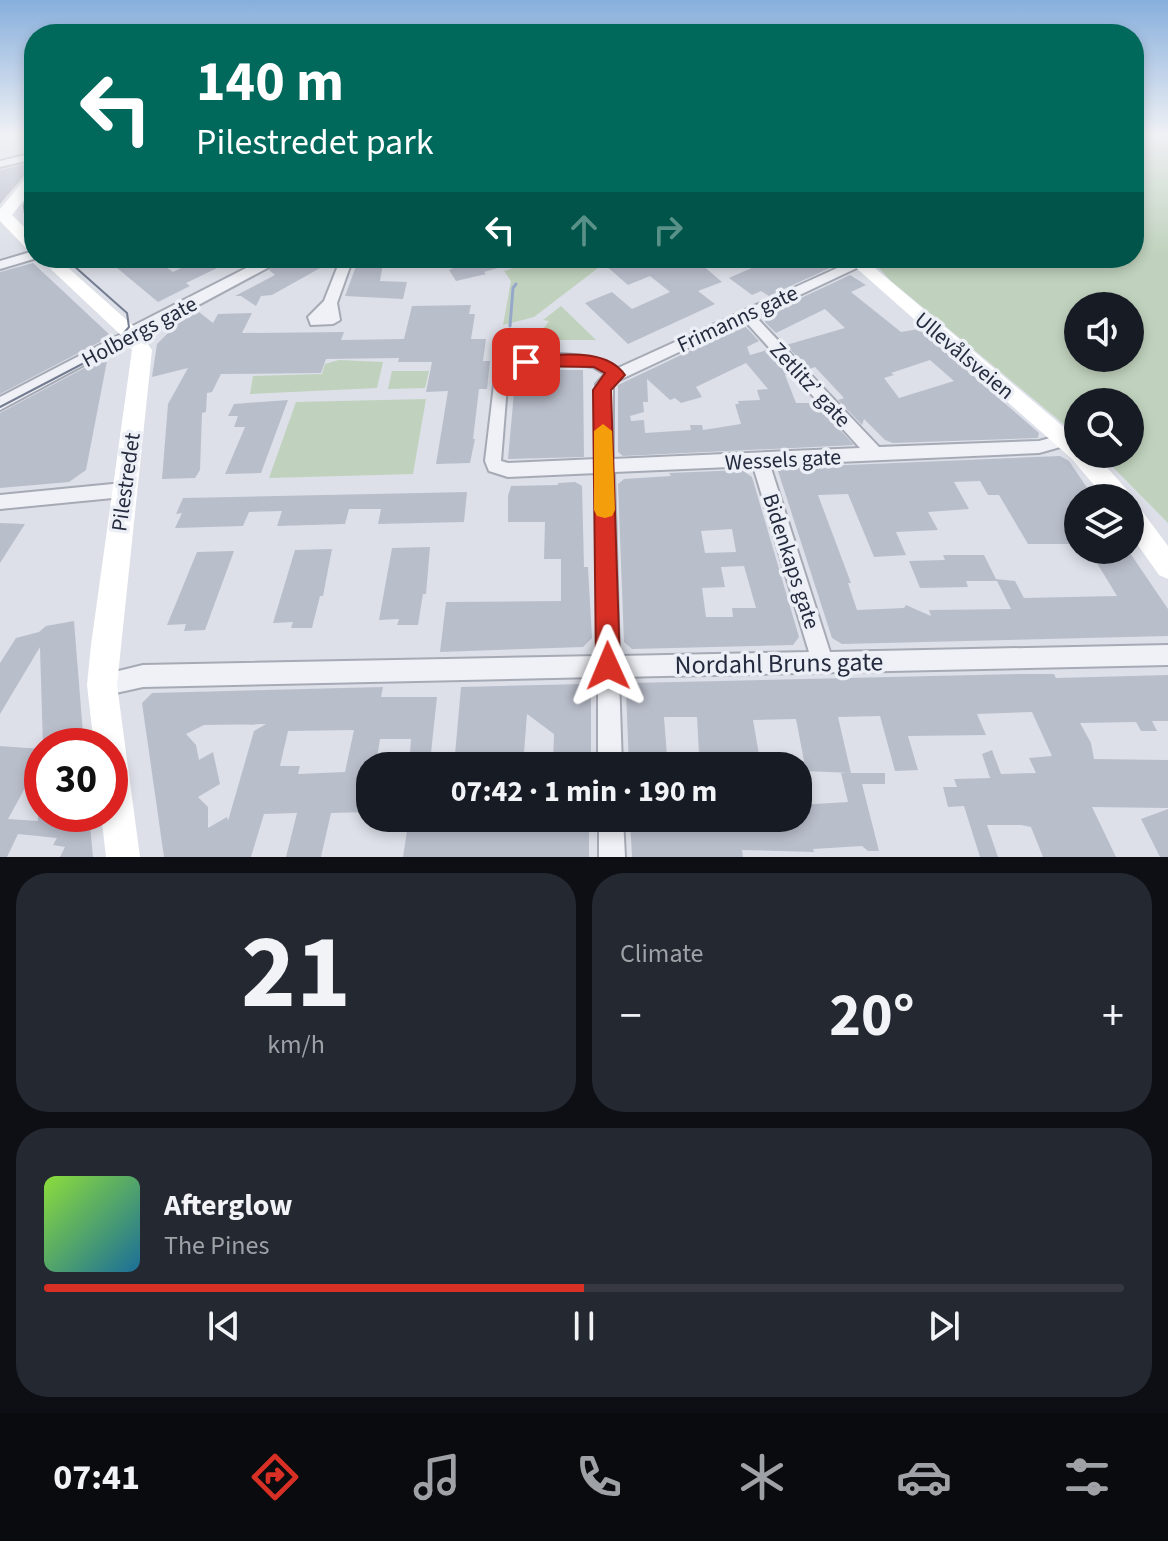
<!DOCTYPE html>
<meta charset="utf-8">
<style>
body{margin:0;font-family:"Source Sans 3",sans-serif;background:#242831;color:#f1f3f6;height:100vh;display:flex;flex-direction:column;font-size:30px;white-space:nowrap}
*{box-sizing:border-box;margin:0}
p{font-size:26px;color:#9ea1a6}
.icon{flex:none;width:44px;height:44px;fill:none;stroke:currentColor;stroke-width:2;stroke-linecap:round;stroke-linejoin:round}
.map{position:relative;height:857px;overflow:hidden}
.panel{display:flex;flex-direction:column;gap:16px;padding:16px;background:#0d0f14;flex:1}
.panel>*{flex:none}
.top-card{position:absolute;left:24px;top:24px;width:1120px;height:244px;border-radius:32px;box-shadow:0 4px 12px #0003;background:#00695c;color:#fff;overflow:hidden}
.fabs{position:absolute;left:1064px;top:292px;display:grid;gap:16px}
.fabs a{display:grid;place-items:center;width:80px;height:80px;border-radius:50%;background:#171b24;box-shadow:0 4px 12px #0003;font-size:40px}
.speed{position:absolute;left:24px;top:728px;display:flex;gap:16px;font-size:40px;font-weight:700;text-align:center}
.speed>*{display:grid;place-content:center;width:104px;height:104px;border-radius:50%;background:#171b24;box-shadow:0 4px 12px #0003;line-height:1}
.speed .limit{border:12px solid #d22;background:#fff;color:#111}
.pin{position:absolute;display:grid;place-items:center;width:68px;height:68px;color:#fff;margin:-34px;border-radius:16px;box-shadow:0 4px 12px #0006}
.me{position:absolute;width:88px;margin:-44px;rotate:359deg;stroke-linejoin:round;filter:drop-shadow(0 0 6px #0008)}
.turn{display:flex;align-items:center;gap:28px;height:168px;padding:0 40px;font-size:36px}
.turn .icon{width:104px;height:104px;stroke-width:2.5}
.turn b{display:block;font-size:56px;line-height:68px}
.lanes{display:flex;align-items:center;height:76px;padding:0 40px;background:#0003;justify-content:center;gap:40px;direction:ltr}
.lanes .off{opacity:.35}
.big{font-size:60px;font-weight:700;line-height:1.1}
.panel .widget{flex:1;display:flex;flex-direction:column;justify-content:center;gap:12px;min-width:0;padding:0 28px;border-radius:32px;background:#242831}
.panel .dial{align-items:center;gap:0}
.dial b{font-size:104px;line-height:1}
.song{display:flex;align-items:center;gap:24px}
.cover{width:96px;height:96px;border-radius:12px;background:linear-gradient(135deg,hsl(90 70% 55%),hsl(200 70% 35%))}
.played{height:8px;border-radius:4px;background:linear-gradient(90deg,#d93025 50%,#363941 50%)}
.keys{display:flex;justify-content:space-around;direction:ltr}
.heat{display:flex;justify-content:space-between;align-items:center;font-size:44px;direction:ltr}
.panel .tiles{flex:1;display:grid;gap:16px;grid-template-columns:1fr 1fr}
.widget:last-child{grid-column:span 2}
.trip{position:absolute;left:356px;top:752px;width:456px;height:80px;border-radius:32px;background:#171b24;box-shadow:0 4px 12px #0003;font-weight:700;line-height:80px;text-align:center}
.tabs{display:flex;height:128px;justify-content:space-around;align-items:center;background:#090b0e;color:#9ea1a6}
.tabs .icon{width:56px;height:56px}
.tabs .active{color:#d93025}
.tabs b{font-size:36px;color:#f1f3f6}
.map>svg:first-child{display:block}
.green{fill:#c0d2bd;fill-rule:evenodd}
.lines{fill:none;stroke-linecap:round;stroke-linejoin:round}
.stream{stroke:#95a8ca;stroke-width:3}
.building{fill:#b9becb;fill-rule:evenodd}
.minor-casing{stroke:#a6aab5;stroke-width:4}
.tertiary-casing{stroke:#a6aab5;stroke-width:4}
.minor{fill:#eff1f6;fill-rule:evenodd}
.tertiary{fill:#eff1f6;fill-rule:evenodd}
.secondary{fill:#fff;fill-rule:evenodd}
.tram{stroke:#757d92;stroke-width:2}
.route{fill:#d93025;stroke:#8d1f18;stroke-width:2}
.slow{fill:#f59e0b}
.labels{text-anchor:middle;stroke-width:7;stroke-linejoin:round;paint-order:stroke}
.street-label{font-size:22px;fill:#252c3f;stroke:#eceff5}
.near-street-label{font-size:26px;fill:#252c3f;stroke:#eceff5}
</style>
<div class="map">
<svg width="1168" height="857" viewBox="0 0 1168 857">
<rect width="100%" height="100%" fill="#dde0e8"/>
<path class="green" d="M1134,134H1158L1149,135L1168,143V523L1100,454H1130V402H1078V436L891,281L870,258H1134ZM1130,306V358H1078V306Z
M547,258H611L534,317L503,325L511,281L504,271Z
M561,306L596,340H535L549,321L543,320Z
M339,360L383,362L377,388L250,394L253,376L322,374L325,364Z
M392,371H429L425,388L388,389Z
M426,399L413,474L269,478L296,402Z"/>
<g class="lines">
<path class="stream" d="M510,326L513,288L516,284"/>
</g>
<path class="building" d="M34,162V164L0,204V170Z
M105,258H154L173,272L197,260L192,258H238L186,283L190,286L158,302Z
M289,258H338L272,295L261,296L256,306L241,296H235L275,275L269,270Z
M359,258H384L380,281L407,282L403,299L345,296Z
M475,258H522V261L484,272L486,274L456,281L449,270Z
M597,258H665L670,261L694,258L722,282L698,291L715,304L628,344L585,303L612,292L632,309L670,292L650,276L628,285Z
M774,258H831L830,264L834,266L769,296L761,291L752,295L729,278Z
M33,263L111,336L0,394V272Z
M850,275L866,285L851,292L901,332L919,329L1039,433L1038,438L893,443L885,440L864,419L862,425L838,400L844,398L815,367L809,369L786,345L845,328L825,309L776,333L765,322L769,313ZM930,360L954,381L899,398L884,378L894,375L891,373Z
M471,305L469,314H475L471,339H486L483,361H490L487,389H479L473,439H475L470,463L436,464L448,391L426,392L432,362H398L399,358L326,359L321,373L221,374L212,392L207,393L206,412L202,413L200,470L195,478L162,479L168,404L188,368L152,377L157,344L179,322L199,312L213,323L218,314L252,313L242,333L344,332L341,340L404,339L412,306Z
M744,325L759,341L747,347L750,355L767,350L789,374L785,375L796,403H809L811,408L818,406L854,445L623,456L618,452V385ZM746,363L768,389L757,390L760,400L738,401L739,404H735L741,424L703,430L702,425H690L691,430L645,433L644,420L631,421L630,416L644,412L643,402H648L647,379L670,400L675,398L681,403L702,397L696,387Z
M101,359L107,361L86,470L69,482L0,488V413Z
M519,370H583L584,457L508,459L515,381Z
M288,400L261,473L225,474L245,427H234L238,416H228L234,404Z
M1060,456L1069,461L1094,498H1078V544H1028L999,495H988L980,481L954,482L969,509L928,512L938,530L896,532L906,555L874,557L848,494L818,495L851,583H848L857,610L904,608L906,605L931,616L929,610L1011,609L997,581H966L968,587L920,588L909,561L945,560L943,555H984L996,579L1015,581L1024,598L1117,596L1089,550H1128L1168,609V636L842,644L832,638L777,468Z
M742,470L752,477L799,637L793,645L632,649L624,642L618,484L624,479L671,476L669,473ZM732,529L736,552L705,553L701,531ZM744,566L756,608H732L733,617H706L702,588L725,587L721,567Z
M575,482L582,486L584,567H588L592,638L583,647L440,652L446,602L561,601V559H544L545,522H508V496L511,486L558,485V483Z
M467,492L464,522L378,524L381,509H349L345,524L277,526L282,511L249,512L243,526L175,528L182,513L176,514L183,498Z
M0,523L25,524L0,563Z
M430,547L426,594H423L418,625H397L399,619L379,620L392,548Z
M332,549L323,596H320L312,628H291L293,622L273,623L295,550Z
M234,551L205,630L184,631L186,624L167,625L197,552Z
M74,621L84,746H43L40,647L0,714V663L16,638L39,632L46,626Z
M1017,674H1054L1056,678L1168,675V721H1152L1157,731H1141L1136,722L1080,723L1091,743L1094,759L1168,760V808L1092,807L1116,857H1043L1031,827L1021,825H987L998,857H980L964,806L948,807L943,787H957L954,779L990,778L982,754L992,750L1001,774L1036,773L1029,758L1052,756L1032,712L977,714L986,735L908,736L918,770L895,771L880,716L838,717L851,773L806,771L796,719L753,720L761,766H629L626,691L633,683ZM664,717H697L699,754L667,756Z
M583,684L591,691V766H553L554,734L527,714L523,766H454L461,687Z
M383,687L381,697H437L431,753L410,754L411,739H380L376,766H370V812L331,813L321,857H286L297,813L264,814L251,857H164L142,703L152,693ZM266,724L254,731L228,821L227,817L208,828V807L198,797L220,784L213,752L199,760L196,745L186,734L204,725ZM354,730L345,772L298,774L300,766H280L288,731Z
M0,746L42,749V757L8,819L38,821V814H89L93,857H60L65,847L53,845L57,838L18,834L7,857H0Z
M841,773H885V784H862L879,851H868L862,846L813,849L814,852L742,850L743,857H632L630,818H673V823L717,824V818H798V805L848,802Z
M1168,809V857H1160L1141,819Z
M409,818H589V857H403Z"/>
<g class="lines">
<defs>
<path id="minor" d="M1160,134H1168V139Z
M34,153V159L0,167V161Z
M34,251V258H37L0,269V261Z
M341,258H353L337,303L340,320L333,324L311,325L308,317L324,301Z
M857,259L861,260V266L755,316L879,447L1039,441L1065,434L1071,436L1073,440L1071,444L1039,453L770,465L830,652L1168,645V665L619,677L622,766H598V677L143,687L102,696L94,693L91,685L94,677L143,665L598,656L597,473L508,477L489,471L485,461L496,368C514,347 596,351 618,368ZM745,321L860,448L613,459V383ZM570,364L593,367L605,374L596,384L597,459L508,463L501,461L508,373L519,367ZM753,466L809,652L619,656L614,472Z
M131,329L138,334L136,337L0,410V397Z
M123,483L129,485L132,490L129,495L123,497L0,509V495Z
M599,818H623L625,857H599Z"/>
<path id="tertiary" d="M266,258H286L137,338H125L122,334L125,330Z"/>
</defs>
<use href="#minor" class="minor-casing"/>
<use href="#tertiary" class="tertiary-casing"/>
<use href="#minor" class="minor"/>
<use href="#tertiary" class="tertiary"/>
<path class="secondary" d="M34,173V187L12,215L34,237V251L28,250L0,221V209L29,174Z
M39,258H57L138,330L152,350L117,685L140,857H106L101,814H110V746H94L87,685L91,645L132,350L124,338Z
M845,258H863L1078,439V454H1095L1128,491L1131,498L1130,500L1105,498L1072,459Z
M1130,504L1139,507L1168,546V579L1159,575L1130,534Z"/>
<path class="tram" d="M34,181C22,199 20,213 34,231
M0,407L109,350L129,327L127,313L65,258"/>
</g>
<linearGradient id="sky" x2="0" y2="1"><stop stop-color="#87afdc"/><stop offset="0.53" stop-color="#f0f1f5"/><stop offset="1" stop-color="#f0f1f5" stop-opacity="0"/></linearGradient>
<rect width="1168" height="254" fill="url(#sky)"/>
<path class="route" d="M526,356C557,356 605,346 625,375L611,390L620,666L616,675L608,678L599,675L596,666L593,390L605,373L594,367L521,366L518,362L521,358Z"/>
<path class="slow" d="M603,424L612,431L615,510L612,516L605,518L597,516L594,510V431Z"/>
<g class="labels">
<g class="street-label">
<text transform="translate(737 318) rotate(-25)" y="8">Frimanns gate</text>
<text transform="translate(139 331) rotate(-28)" y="8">Holbergs gate</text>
<text transform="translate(965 355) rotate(40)" y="8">Ullevålsveien</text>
<text transform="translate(811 384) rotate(47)" y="8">Zetlitz’ gate</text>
<text transform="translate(783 459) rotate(-3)" y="8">Wessels gate</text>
<text transform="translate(125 482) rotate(-82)" y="8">Pilestredet</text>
<text transform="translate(792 561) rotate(72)" y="8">Bidenkaps gate</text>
</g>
<g class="near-street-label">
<text transform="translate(779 663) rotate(-1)" y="9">Nordahl Bruns gate</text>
</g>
</g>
</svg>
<div class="fabs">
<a><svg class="icon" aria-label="sound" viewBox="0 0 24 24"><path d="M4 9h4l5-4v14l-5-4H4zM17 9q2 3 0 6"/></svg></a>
<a><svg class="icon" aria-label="search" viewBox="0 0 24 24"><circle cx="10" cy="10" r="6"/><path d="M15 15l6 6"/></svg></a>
<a><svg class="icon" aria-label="layers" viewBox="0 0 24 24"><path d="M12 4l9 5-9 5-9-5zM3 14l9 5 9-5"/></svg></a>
</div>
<div class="speed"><div class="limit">30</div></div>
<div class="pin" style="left:526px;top:362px;background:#d93025"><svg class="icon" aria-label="arrive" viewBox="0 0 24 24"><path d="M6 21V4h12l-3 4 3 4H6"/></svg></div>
<svg class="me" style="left:608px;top:666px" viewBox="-20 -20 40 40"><path d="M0-17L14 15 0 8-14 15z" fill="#d93025" stroke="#fff" stroke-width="4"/></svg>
<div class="trip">07:42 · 1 min · 190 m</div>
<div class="top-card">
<div class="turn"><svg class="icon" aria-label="left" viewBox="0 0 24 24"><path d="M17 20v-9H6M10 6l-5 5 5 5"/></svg><div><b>140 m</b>Pilestredet park</div></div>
<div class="lanes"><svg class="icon" aria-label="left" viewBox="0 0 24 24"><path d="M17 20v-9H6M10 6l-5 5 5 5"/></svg><svg class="icon off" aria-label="ahead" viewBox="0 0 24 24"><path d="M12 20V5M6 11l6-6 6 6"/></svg><svg class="icon off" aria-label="right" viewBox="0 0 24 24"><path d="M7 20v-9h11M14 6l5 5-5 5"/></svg></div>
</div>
</div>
<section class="panel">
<div class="tiles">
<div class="widget dial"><b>21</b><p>km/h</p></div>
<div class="widget"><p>Climate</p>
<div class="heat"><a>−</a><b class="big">20°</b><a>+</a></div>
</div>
<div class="widget">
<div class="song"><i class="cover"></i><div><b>Afterglow</b><p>The Pines</p></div></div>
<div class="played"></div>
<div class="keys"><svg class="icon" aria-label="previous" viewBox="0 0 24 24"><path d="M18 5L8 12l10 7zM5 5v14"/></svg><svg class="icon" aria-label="pause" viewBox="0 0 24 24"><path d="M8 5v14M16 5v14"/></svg><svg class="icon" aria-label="next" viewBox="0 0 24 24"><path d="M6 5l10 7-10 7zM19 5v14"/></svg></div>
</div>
</div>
</section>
<nav class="tabs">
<b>07:41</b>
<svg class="icon active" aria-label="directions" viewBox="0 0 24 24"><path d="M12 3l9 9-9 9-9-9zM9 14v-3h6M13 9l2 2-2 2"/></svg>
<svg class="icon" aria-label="music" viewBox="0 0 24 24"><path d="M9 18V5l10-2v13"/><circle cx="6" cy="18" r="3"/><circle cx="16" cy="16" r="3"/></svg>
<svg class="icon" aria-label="phone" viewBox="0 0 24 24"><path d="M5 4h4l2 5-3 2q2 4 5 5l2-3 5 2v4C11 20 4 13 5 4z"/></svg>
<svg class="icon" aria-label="climate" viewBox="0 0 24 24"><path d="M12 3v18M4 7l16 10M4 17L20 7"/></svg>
<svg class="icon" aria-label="car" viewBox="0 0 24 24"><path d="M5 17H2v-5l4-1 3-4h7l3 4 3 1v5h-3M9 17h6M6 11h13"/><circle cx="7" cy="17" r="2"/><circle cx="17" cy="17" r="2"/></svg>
<svg class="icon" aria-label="filters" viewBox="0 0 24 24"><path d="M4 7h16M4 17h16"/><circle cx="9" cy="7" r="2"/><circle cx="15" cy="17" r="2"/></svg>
</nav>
